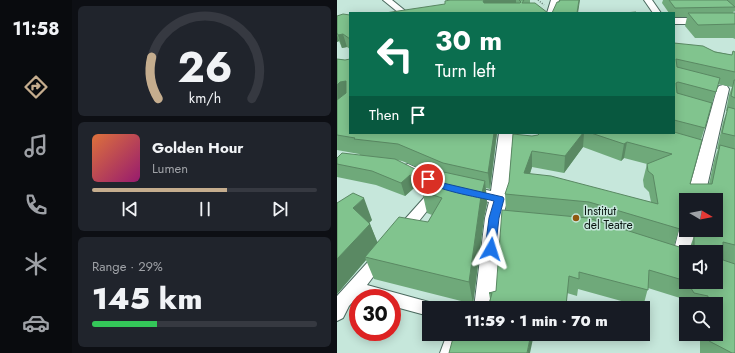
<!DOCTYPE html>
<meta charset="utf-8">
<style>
body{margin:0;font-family:Jost,sans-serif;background:#20242c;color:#f1f3f6;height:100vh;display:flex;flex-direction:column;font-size:15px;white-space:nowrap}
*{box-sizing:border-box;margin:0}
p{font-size:13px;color:#9ea1a6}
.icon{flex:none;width:22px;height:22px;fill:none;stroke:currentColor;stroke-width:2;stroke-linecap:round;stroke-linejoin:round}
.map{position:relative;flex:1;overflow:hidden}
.drawer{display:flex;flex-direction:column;gap:6px;padding:6px;background:#0d0f14;width:265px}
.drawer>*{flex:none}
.hud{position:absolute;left:12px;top:12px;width:326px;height:122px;border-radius:0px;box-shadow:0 2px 10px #0003;background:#0b6e4f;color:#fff;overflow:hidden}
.needle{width:26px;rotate:100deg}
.fabs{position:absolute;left:342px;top:193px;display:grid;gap:8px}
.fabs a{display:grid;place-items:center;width:44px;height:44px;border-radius:0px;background:#171b24;box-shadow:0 2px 10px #0003;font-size:20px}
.speed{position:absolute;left:12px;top:289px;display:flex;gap:8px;font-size:20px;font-weight:700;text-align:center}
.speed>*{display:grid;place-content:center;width:52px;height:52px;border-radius:50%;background:#171b24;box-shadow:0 2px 10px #0003;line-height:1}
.speed .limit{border:6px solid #d22;background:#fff;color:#111}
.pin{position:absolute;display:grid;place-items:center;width:34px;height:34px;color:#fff;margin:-17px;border:2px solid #fff;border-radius:50%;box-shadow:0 1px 4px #0007}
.me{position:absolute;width:44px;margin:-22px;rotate:6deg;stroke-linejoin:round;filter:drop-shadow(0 0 3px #0008)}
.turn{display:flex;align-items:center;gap:14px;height:84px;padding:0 20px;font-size:18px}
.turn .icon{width:52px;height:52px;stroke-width:2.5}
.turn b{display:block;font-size:28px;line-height:34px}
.then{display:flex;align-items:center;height:38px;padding:0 20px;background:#0003;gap:8px;font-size:15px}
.big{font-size:30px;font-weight:800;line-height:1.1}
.drawer .widget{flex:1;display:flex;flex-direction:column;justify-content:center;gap:6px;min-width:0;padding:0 14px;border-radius:6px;background:#20242c}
.drawer .dial{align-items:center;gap:0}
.dial svg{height:104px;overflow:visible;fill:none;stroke:#363941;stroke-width:7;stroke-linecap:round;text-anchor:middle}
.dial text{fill:#f1f3f6;stroke:none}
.song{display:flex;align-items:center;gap:12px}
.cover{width:48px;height:48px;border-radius:6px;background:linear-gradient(135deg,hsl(20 70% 55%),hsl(320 70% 35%))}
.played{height:4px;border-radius:2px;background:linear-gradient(90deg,#c5ad8e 60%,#363941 60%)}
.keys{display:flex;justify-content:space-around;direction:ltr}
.charge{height:6px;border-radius:3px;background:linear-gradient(90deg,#34c759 29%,#363941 0)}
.trip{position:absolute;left:85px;top:301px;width:228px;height:40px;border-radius:0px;background:#171b24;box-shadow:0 2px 10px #0003;font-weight:800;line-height:40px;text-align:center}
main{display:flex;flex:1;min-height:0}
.dock{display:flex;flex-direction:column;width:72px;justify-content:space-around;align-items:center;background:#090b0e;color:#9ea1a6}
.dock .icon{width:28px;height:28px}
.dock .on{color:#c5ad8e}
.dock b{font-size:18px;color:#f1f3f6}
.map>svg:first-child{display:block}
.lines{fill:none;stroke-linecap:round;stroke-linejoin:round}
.pedestrian-casing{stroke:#4c6a5f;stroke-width:2}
.minor-casing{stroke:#4c6a5f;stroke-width:2}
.path{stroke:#698077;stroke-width:1.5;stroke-dasharray:1 1.5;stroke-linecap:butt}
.pedestrian{fill:#fff;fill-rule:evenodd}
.minor{fill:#fff;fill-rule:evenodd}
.wall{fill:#6fa97a;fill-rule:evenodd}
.shaded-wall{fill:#5a8963}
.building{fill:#81c48e;stroke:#5a8963}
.route{fill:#1a73e8;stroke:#114b97}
.poi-dot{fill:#905810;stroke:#c6e7db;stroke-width:1.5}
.labels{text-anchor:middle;stroke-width:3;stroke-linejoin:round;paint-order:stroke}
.poi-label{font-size:12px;fill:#0a1611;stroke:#c6e7db;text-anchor:start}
</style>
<main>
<nav class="dock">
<b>11:58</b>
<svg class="icon on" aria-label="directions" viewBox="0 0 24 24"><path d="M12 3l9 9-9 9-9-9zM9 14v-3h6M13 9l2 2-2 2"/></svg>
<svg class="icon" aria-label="music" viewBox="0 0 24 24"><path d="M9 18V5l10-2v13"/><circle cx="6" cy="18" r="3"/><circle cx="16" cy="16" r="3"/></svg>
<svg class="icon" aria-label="phone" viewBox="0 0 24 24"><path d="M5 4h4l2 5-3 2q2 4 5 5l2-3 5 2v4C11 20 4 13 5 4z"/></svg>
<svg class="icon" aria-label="climate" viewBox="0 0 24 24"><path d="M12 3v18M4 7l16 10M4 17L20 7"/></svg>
<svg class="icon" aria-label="car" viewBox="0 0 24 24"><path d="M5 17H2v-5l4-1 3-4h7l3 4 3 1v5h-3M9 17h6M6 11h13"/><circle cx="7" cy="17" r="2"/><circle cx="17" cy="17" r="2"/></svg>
</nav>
<section class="drawer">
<div class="widget dial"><svg viewBox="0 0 100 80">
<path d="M14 69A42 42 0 1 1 86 69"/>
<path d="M14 69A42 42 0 0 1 9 37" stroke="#c5ad8e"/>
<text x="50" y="56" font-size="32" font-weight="700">26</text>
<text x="50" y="72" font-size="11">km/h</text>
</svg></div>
<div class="widget">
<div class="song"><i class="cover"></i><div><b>Golden Hour</b><p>Lumen</p></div></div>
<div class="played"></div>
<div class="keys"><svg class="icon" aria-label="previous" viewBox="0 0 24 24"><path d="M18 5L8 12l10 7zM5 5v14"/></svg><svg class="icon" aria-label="pause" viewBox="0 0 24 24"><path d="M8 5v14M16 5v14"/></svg><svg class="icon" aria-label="next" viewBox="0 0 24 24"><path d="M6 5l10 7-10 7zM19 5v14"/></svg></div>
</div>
<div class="widget"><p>Range · 29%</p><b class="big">145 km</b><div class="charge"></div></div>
</section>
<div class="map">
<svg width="398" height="353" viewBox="0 0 398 353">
<rect width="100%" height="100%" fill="#c6e7db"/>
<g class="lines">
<defs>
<path id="pedestrian" d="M98,189L102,190L104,193L102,196L70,236L65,237L60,236L58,232L60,228L94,190Z
M44,251L49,253L51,257L30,285L92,302L98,304L100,308H92V316L55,306V298L20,297L12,306L6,318L0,321V296L39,253Z"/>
<path id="minor" d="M46,0H55L71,13H62Z
M214,0H222L218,13H210Z
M307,0H315L324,13H316Z
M337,18H398V24H337Z
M386,85L390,86L392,89L367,200H349L380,89L382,86Z
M162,133H176L171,199L167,212L192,215L195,220L192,225L186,227L165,225L159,308H137L148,218L152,202L98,189L65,172L63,169L65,166L71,164L109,181L154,191Z
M349,224V230H360L356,252H349V265L345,266L338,264L335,258L342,230L344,225Z
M110,334H134L127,353H103Z"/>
</defs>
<use href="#pedestrian" class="pedestrian-casing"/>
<use href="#minor" class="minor-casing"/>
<path class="path" d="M201,0L207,5"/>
<use href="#pedestrian" class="pedestrian"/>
<use href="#minor" class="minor"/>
</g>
<path class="wall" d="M113,0H193V3L108,4Z
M326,0H398V12L397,11L396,13H398V39L396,38H358L348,26L350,17H337V13H332L325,3Z
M13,15V49L10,47L5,48L2,41L0,42V16Z
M337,43L395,55L398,52V353H363V334H379V304H349V309L343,298L311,288L306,307L241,289L240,296L230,293L229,308H151L153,299L152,293L159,291L169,210L168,194L195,136L201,135L203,133H337ZM381,84L395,87L392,95L389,111H390L386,122L380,149H381L377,161L372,184H353L364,140ZM246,147L284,161L287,158L310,164L306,180L307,187L312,192L314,202L193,174L195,167L227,173ZM349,200H379V230H361L360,236H357L352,250L337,246L344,223H349ZM349,252L379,282H349Z
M0,59L8,60L13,133H160L153,189L149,188L150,203L147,218L136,304L37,279L29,260L0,294V203L35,220L32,223L33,224L40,242L91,222L95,215L90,213L85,191L77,188L68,196L39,185L0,177V158L23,155L22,154L0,150ZM59,160L65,161L99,175L92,183Z"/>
<path class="shaded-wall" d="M148,0H179V8L150,10L146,1Z
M242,0H243L241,13H240Z
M6,34L10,47L5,48L1,35Z
M0,35L2,41L0,42Z
M9,81L13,93L0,103V85L3,82Z
M157,133H160L153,189L151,173Z
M246,133H247L246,147L227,173L228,156Z
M290,142L287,158L284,161L287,144Z
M195,151V167L187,190V173Z
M73,175L77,188L68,196L64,183Z
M90,175L93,188L89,193L86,179Z
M148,181L150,203L147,218L136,304L132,282L144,196Z
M27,198L35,220L25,230L16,208Z
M33,224L42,246L28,257L29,260L0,294V259Z
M194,334H197L193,353H190Z"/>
<path class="building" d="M113,0H148L146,1L147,3H183L184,2L182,0H187L185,3H198L211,13H48L108,4V1Z
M223,0H242L240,13H259H215L220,2H222Z
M332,0H390L398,7L338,8Z
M299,12V13H287Z
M351,13H398V24L361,25Z
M6,14L13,15V39L6,34L1,35L0,33V16Z
M337,43L366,46L378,52L395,55L396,51L398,52V72L339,59L340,67L383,78L379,92L341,82L339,83L340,93L375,103L368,128L337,120Z
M0,59L8,60L13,59V133H157L151,173L106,163L61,144L17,139L18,138L0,135V100L9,93V81L3,82L0,85Z
M397,80H398V98L394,96Z
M391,107L398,109V136L385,133Z
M337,132L365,140L353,184H375L383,145L398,149V245L386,242V260L398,264V353H395L372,341V334H379V304H371V296L357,293L350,282H379V252H349V281L312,270L311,290L242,272V279L232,276L229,306L200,303L199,308H151L155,293H152L159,291L165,210L251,218L355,251L357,250V236L364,235L365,230H379V200H349V208L343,229L252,202L168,194L172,182L176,134L195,136L201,135L203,133H246L228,156L195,151L187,173L214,176L321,204L316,175L311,171L310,164L335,154L290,142L287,144L254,133H337Z
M5,153L58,159L90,175L86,179L73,175L64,183L35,171L0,164V158Z
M102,171L148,181L144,196L132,282L28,257L62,217L91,222L105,198L84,191Z
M16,193L27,198L16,208L33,224L0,259V203Z
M126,334H194L190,353H112L116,338L125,337Z"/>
<path class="route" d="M91,176L106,183L166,197L167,199L162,218L158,252L154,253L150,252L148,249L152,218L157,201C141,197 96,190 86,179Z"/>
<circle class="poi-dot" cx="239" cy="218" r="4"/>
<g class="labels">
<g class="poi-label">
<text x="247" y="215">Institut<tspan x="247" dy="14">del Teatre</tspan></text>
</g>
</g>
</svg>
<div class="fabs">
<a><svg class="needle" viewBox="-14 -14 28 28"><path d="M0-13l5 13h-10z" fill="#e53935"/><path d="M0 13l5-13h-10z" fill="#9ea1a6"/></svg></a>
<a><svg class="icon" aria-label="sound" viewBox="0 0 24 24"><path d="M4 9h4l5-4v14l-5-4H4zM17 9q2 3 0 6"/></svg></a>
<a><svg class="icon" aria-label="search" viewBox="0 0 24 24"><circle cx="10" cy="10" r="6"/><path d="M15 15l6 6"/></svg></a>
</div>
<div class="speed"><div class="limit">30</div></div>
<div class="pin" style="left:91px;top:179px;background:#d93025"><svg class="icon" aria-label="arrive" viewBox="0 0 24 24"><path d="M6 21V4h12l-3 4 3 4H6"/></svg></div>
<svg class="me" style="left:154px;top:249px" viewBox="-20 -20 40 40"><path d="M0-17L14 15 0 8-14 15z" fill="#1a73e8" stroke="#fff" stroke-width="4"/></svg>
<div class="trip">11:59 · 1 min · 70 m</div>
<div class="hud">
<div class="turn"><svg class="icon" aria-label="left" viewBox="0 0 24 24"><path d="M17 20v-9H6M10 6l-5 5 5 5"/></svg><div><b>30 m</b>Turn left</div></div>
<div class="then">Then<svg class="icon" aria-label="arrive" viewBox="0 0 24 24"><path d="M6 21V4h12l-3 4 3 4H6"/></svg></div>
</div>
</div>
</main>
